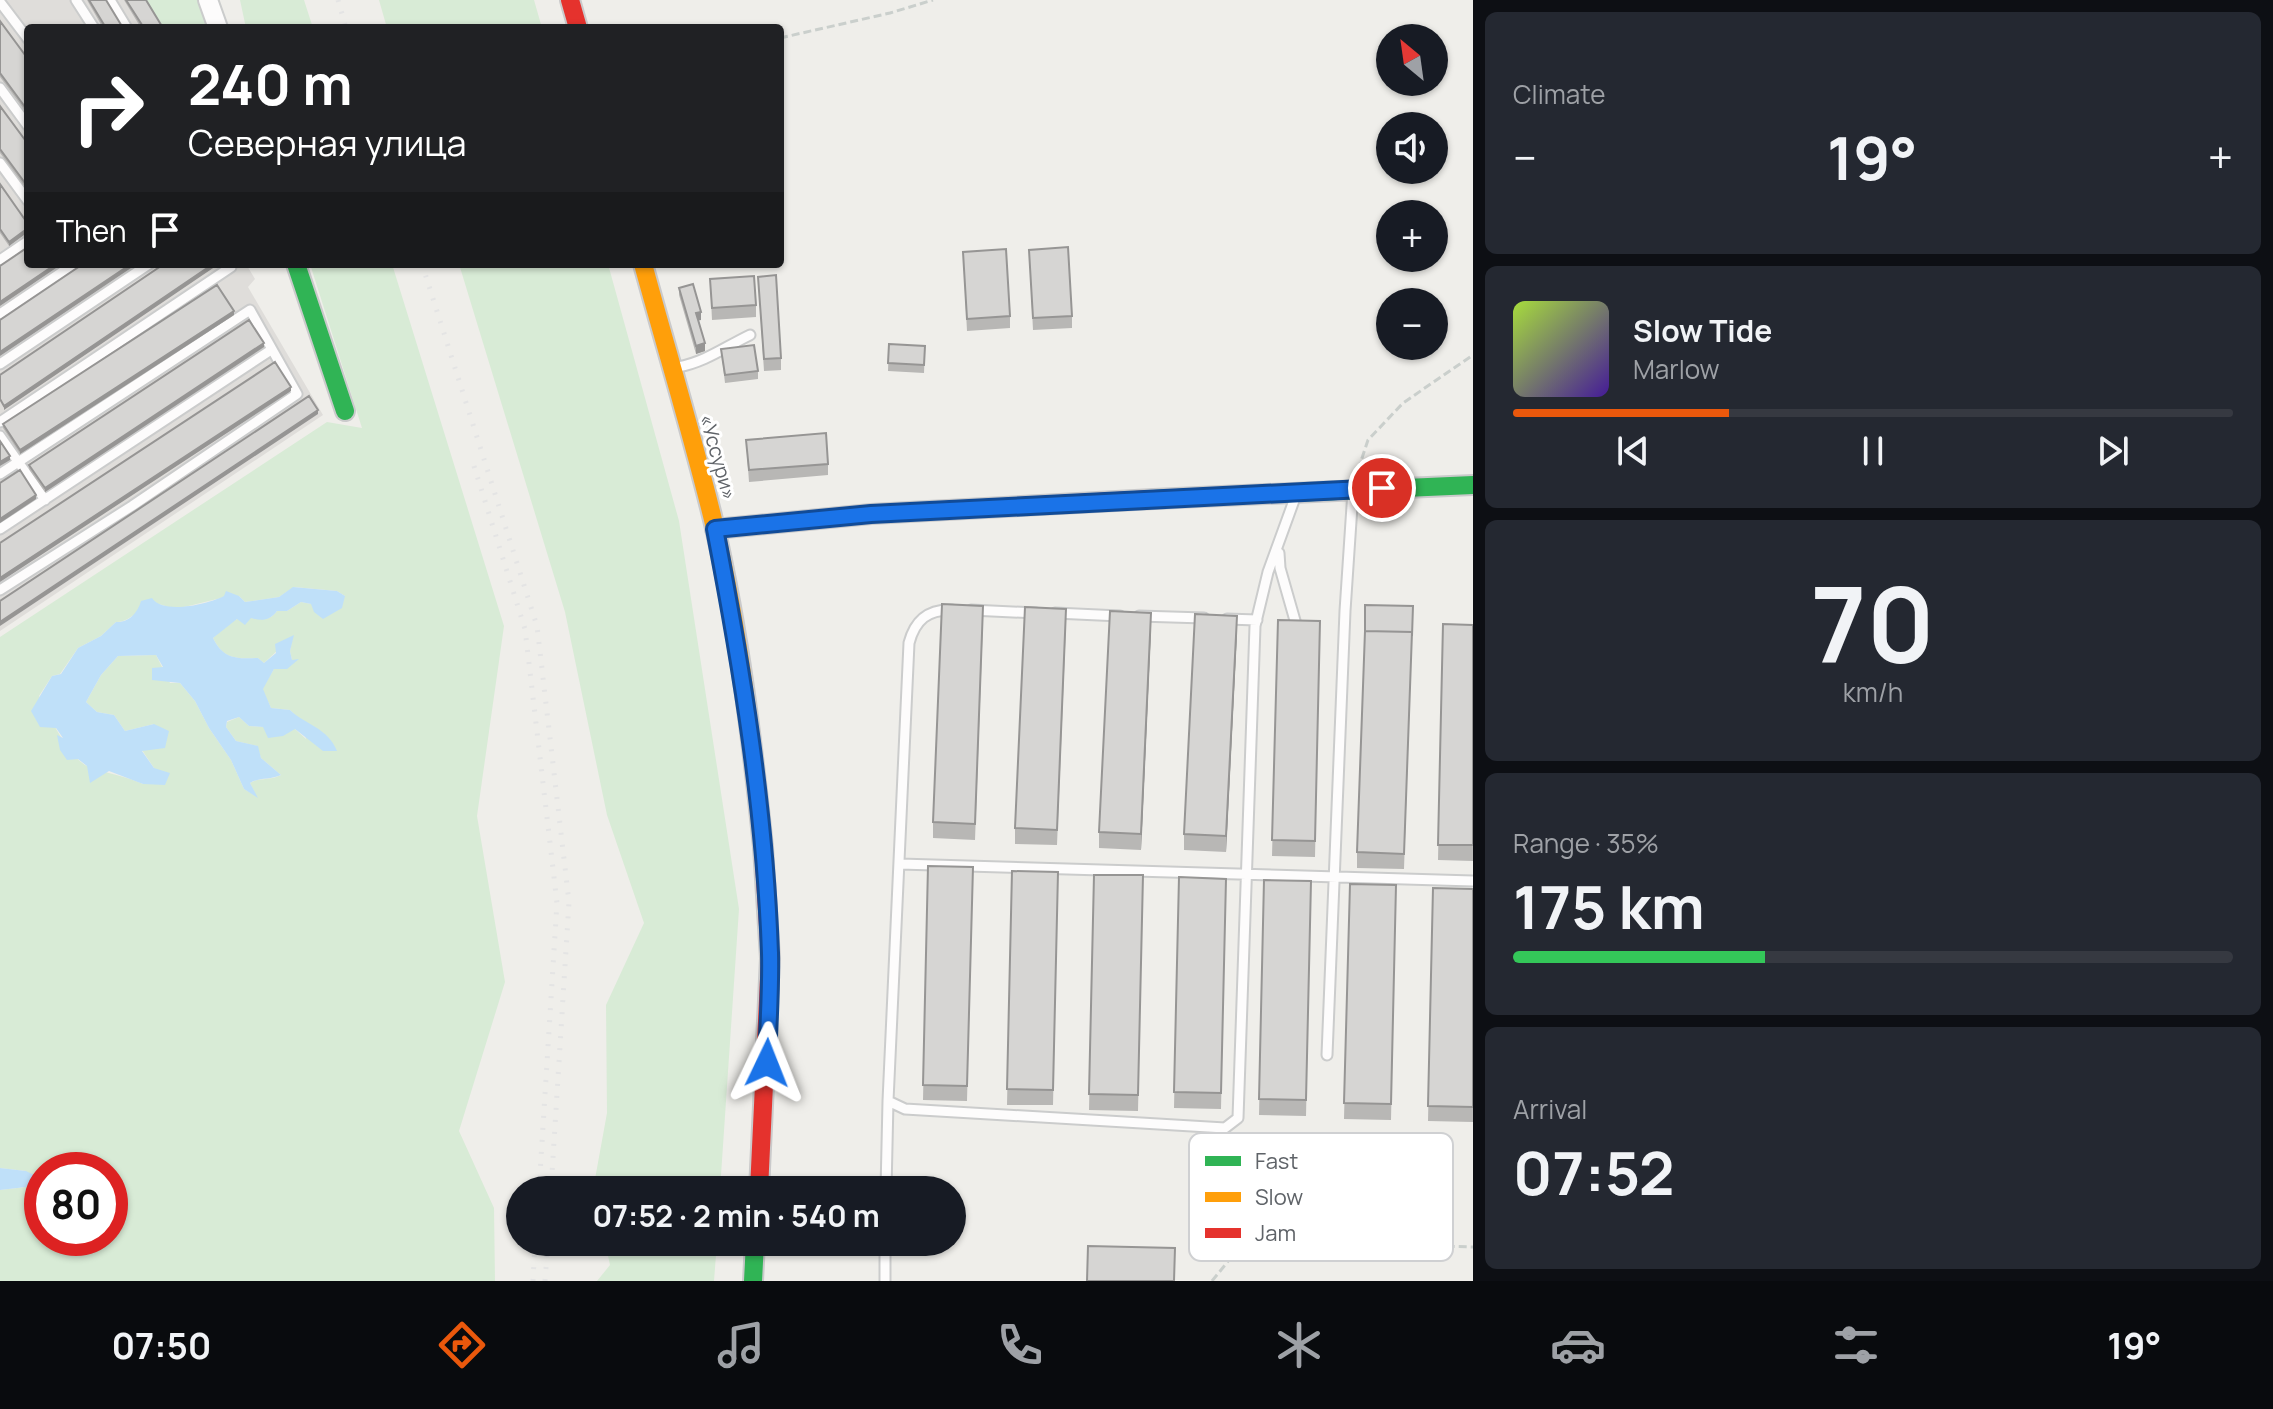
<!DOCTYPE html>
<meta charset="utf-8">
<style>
body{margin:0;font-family:Manrope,sans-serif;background:#242831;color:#f1f3f6;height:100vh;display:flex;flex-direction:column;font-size:30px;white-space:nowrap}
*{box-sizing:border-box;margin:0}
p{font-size:26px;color:#9ea1a6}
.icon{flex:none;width:44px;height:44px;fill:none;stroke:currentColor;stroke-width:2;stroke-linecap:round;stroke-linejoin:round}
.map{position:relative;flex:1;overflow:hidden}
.details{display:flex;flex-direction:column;gap:12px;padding:12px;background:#0d0f14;width:800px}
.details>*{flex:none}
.guide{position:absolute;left:24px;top:24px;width:760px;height:244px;border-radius:8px;box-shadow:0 2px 6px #0004;background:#202124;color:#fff;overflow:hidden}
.needle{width:52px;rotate:331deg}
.fabs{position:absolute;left:1376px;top:24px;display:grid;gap:16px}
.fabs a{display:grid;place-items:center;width:72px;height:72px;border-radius:50%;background:#171b24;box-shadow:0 2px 6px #0004;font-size:40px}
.speed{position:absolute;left:24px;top:1152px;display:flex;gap:16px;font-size:40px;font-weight:700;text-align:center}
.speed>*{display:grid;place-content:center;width:104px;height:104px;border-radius:50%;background:#171b24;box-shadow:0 2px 6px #0004;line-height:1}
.speed .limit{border:12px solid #d22;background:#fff;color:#111}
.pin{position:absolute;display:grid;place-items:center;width:68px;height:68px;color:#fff;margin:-34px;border:4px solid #fff;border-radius:50%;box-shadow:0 2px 8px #0007}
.me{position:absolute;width:88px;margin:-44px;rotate:2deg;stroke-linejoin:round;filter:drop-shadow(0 0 6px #0008)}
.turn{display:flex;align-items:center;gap:28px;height:168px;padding:0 32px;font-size:36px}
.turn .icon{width:104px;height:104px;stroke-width:2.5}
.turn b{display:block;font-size:56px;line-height:68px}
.then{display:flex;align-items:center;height:76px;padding:0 32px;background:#0003;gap:16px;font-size:30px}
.big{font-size:60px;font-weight:700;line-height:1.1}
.details .widget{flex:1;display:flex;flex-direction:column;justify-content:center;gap:12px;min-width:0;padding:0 28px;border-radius:12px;background:#242831}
.details .dial{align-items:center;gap:0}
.dial b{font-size:104px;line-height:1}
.song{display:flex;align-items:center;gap:24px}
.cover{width:96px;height:96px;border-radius:12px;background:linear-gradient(135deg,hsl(80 70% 55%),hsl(260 70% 35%))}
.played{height:8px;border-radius:4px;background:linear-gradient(90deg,#ea580c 30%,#363941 30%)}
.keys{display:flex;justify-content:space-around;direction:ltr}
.heat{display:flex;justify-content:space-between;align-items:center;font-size:44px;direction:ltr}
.charge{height:12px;border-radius:6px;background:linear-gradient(90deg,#34c759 35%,#363941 0)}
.trip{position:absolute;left:506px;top:1176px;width:460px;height:80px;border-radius:40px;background:#171b24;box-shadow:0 2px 6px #0004;font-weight:700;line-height:80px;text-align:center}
.menu{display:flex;height:128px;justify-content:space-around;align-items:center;background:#090b0e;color:#9ea1a6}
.menu .icon{width:56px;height:56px}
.menu .selected{color:#ea580c}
.menu b{font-size:36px;color:#f1f3f6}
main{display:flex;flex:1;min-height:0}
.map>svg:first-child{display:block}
.industrial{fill:#dfddda}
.green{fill:#d8ebd6;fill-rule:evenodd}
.water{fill:#bfe0f9}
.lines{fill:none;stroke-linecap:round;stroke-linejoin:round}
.lane-casing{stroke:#cbcccc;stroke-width:13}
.street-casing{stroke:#cbcccc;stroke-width:22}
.fast-casing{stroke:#cacacb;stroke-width:22}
.slow-casing{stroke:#cacacb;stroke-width:22}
.jam-casing{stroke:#cacacb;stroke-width:22}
.path{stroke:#cacfcc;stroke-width:3;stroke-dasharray:8 4;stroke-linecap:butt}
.lane{stroke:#fdfcfc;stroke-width:9}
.street{stroke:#fdfcfc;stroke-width:18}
.fast{stroke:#30b455;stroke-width:18}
.slow{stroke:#ff9f0a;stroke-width:18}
.jam{stroke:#e5322d;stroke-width:18}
.rail{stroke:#e4e4e4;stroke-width:5;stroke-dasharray:2 10;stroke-linecap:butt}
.wall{fill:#b8b7b5}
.shaded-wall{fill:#969594}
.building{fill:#d6d5d3;stroke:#969594;stroke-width:2}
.route-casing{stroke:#114b97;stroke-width:20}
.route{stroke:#1a73e8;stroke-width:14}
.labels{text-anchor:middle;stroke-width:6;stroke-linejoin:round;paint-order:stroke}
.street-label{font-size:20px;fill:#5f6368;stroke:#fff}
.key{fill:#fff;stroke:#cfd0d2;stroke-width:2}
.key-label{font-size:22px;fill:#5f6368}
</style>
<main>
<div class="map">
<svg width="1473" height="1281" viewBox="0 0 1473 1281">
<rect width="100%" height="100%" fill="#efeeea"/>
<path class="industrial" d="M0,0H148L165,28H28V264H246L255,279L248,287L323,415L0,631Z"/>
<path class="green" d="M145,0H202L214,28H162Z
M240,0H304L313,28H246Z
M379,0H534L542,28H387Z
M310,264H392L504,626L477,816L505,982L459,1131L494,1208L495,1281H0V1190L26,1187V1171L0,1168V637L327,422L362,428ZM294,587L337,591L345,596L311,604L301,602L287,611H277C266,626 254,615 240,618C230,621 221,630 213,638C223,659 236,659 258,658L264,663L293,636L290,651L292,660L274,669L262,689L271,708L290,710L303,722L306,739L295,729L249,726L239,717L227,722L226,727L236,741L257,746L261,758L281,775C270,781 260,777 250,783L256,796L244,789L231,760L209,728L195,701L180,683H170L156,655L118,656L101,675L86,702L97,712L114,715L125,731L154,724L142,750L154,768L143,784C125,776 106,773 89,767C69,759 48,714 39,696L52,676L60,674L78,648L101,636L116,622C131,623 141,604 157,604C163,604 169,609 176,608C196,606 220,596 239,596L245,602L279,597ZM42,1170H110V1238H42Z
M459,264H608L679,521L739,909L720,1190H593L607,1113L606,1005L644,923L607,815L565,612Z
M605,1242H717L714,1281H597L610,1265Z"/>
<path class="water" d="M293,587L337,591L345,596L342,608L323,619L314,612L311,604L301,602L287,611H277C270,621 261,621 251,618L245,625L237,619L213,638C223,659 237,659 258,658L264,663L276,653L275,644L294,635L290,651L292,660L299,659L287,669H274L263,689L271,708L290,710C306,725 328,728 337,751H323L295,729L283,736L268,738L263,727L249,726L239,717L227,721L226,727L236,741L258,746L261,758L281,775C270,780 260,777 250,783L258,798L244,789L231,760L209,728L195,701L180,683L152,680V668L163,667L156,655L118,656L101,675L86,702L97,712L114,715L125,731L154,724L169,731L165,748L142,751L154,768L170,773L165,785L143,784L109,771L90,783L87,766L78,759L67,760L60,750L57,735L63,738L56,728L40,727L31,711L52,676L61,674L78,648L101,636L116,622C129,623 138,612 141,601L152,598C163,615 209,604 224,596L226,591L239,596L245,602L279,597Z
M0,1168L26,1171L40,1178L26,1187L0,1190Z"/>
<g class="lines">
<defs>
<path id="lane" d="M76,0L94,28
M110,0L127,28
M0,2L28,39
M0,88L28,126
M0,163L28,201
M0,260L28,241
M0,314L74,264
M0,364L149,264
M678,367C705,362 725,347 750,335
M0,422L231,267L229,264
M0,436L45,500
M0,474L250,310L297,394L132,506L0,590
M0,529L271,350
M1279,553L1280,568L1298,631
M952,610C928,609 915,620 909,643L888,1101L905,1109L1225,1128L1238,1118L1255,626L1268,572L1296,495
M971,610L1036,613
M1055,613L1120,616
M1139,616L1204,618
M1227,619L1257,620
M900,864L1473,881
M1327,1055L1345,611L1353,491
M886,1190L888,1101
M885,1281V1242"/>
<path id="street" d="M208,0L218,28"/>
<path id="fast" d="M296,264L345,411
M1154,499L1473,485
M753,1281L755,1242"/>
<path id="slow" d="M643,264C667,352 694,440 715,528C739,633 752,740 763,847"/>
<path id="jam" d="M570,0L578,28
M715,529L871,514L1154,499
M759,1190L770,958L763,847"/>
</defs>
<use href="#lane" class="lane-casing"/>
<use href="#street" class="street-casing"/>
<use href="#fast" class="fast-casing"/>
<use href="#slow" class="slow-casing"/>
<use href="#jam" class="jam-casing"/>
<path class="path" d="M780,38L890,13L933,0
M1358,470L1368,440L1403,403L1473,355
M1212,1281L1239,1248L1259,1240L1473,1247"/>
<use href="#lane" class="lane"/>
<use href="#street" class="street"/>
<use href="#fast" class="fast"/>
<use href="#slow" class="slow"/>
<use href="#jam" class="jam"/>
<path class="rail" d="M338,0L346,28
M422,264L537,626L569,902L551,1190
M474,466L525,629L557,903L539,1190
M533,1281L535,1242
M545,1281L548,1242"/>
</g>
<path class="wall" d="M87,0H106L123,28H103Z
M124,0H146L163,28H141Z
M0,21L28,59V115L0,77Z
M0,106L28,144V191L0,153Z
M0,184L28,224V232L9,246L0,233Z
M1029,250L1072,316V328L1033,330Z
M963,252L1010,316V328L967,331Z
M758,277L781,358V370L764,371Z
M710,279L756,305V317L712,320Z
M679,288L701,320H698L705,351L696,354L679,295Z
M234,315L20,454L3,428V424Z
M889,344L925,346L924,373L888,371Z
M264,347L45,492L29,469V465Z
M721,349L758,371V379L725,383Z
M746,440L828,464V475L749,482Z
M1413,606L1404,869L1357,868V852Z
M1278,620L1320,621L1315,857L1272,856Z
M983,622L975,840L933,838V822Z
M1443,624L1473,625V861L1438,860Z
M1066,625L1057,845L1015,844V828Z
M1151,629L1141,850L1099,848V832Z
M1237,632L1226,852L1184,850V834Z
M928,866L973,867L967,1101L923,1100Z
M1012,871L1058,872L1053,1105H1007Z
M1094,875H1143L1138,1111L1089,1110Z
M1179,877L1226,879L1221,1109L1174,1108Z
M1264,880L1311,881L1306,1116L1259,1115Z
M1350,884L1396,885L1391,1120L1344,1119Z
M1433,888L1473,889V1122L1428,1121Z"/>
<path class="shaded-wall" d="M28,228V232L9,246V242Z
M56,264H62L0,306V302Z
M131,264H137L0,356V352Z
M213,264H219L4,410V406Z
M234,311V315L20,454V450Z
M701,312V320L696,321V313Z
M264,343V347L45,492V488Z
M705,343V351L696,354V346Z
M291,387V391L0,582V578Z
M318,410V414L0,626V622Z
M10,456V460L0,466V462Z
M36,495V499L0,523V519Z
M1151,613V629L1141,850V834Z
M1237,616V632L1226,852V836Z"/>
<path class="building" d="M89,0H106L123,28H106Z
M126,0H146L163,28H144Z
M0,21L28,59V111L0,73Z
M0,106L28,144V187L0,149Z
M0,184L28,224V228L9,242L0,229Z
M28,247V264H56L0,302V266Z
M1068,247L1072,316L1033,318L1029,250Z
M1006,249L1010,316L967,319L963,252Z
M83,264H131L0,352V320Z
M164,264H213L4,406L0,399V375Z
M776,275L781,358L764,359L758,277Z
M754,276L756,305L712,308L710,279Z
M693,284L701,312L696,313L705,343L696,346L679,288Z
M217,285L234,311L20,450L3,424Z
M249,320L264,343L45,488L29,465Z
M889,344L925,346L924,365L888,363Z
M754,345L758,371L725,375L721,349Z
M275,362L291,387L0,578V543Z
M309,396L318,410L0,622V601Z
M826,433L828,464L749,470L746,440Z
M0,441L10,456L0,462Z
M20,470L36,495L0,519V483Z
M942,604L983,606L975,824L933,822Z
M1365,605L1413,606L1412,636V632L1365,631Z
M1025,607L1066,609L1057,830L1015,828Z
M1110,611L1151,613L1141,834L1099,832Z
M1195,614L1237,616L1226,836L1184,834Z
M1278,620L1320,621L1315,841L1272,840Z
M1443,624L1473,625V845H1438Z
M1365,631L1412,632L1404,854L1357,852Z
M928,866L973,867L967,1086L923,1085Z
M1012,871L1058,872L1053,1090L1007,1089Z
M1094,875H1143L1138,1095L1089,1094Z
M1179,877L1226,879L1221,1093L1174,1092Z
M1264,880L1311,881L1306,1100L1259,1099Z
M1350,884L1396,885L1391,1104L1344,1103Z
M1433,888L1473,889V1107L1428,1106Z
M1088,1246L1175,1248L1174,1281H1087Z"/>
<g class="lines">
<defs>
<path id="route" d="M767,1063C768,1027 771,990 770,953C765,810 742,669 715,529L871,514L1382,488"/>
</defs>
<use href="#route" class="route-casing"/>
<use href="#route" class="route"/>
</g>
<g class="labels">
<g class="street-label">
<text transform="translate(718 457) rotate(74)" y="7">«Уссури»</text>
</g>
</g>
<rect x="1189" y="1133" width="264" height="128" rx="12" class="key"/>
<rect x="1205" y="1156" width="36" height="10" fill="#30b455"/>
<rect x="1205" y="1192" width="36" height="10" fill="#ff9f0a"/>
<rect x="1205" y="1228" width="36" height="10" fill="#e5322d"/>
<g class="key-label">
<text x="1255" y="1169">Fast</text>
<text x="1255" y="1205">Slow</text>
<text x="1255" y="1241">Jam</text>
</g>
</svg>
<div class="fabs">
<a><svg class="needle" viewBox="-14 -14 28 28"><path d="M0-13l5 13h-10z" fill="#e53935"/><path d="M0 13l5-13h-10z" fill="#9ea1a6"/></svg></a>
<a><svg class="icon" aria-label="sound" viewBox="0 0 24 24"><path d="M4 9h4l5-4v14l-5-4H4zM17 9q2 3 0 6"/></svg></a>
<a>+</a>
<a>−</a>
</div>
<div class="speed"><div class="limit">80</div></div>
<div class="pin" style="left:1382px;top:488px;background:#d93025"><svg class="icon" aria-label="arrive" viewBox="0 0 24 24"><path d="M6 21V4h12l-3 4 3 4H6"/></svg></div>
<svg class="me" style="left:767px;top:1063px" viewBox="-20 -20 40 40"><path d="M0-17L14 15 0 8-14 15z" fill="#1a73e8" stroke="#fff" stroke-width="4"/></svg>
<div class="trip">07:52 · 2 min · 540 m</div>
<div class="guide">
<div class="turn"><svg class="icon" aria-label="right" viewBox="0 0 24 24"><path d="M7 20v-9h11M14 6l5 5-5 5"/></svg><div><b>240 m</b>Северная улица</div></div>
<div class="then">Then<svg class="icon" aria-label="arrive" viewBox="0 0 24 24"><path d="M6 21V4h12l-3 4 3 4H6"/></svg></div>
</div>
</div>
<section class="details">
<div class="widget"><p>Climate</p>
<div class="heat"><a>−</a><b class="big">19°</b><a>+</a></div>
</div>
<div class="widget">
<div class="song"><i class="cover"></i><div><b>Slow Tide</b><p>Marlow</p></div></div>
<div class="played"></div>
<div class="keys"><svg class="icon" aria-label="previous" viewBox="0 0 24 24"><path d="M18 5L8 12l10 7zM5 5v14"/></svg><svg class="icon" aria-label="pause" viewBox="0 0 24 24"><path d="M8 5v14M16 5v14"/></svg><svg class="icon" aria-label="next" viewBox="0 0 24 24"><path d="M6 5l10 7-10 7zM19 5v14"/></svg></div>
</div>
<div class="widget dial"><b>70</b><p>km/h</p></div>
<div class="widget"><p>Range · 35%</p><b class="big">175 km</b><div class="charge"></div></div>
<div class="widget"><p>Arrival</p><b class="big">07:52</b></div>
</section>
</main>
<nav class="menu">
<b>07:50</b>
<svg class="icon selected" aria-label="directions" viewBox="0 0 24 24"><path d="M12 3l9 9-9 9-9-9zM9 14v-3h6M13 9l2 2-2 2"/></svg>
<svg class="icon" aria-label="music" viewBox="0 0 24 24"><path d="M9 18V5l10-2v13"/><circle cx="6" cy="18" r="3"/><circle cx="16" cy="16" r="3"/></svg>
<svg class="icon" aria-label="phone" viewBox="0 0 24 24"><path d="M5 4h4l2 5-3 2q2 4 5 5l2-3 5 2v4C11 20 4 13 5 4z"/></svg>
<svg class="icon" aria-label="climate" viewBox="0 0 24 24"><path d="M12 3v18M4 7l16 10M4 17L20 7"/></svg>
<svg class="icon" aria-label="car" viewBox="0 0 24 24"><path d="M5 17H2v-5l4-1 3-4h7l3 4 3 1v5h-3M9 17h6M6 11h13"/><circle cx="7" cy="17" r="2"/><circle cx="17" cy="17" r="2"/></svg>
<svg class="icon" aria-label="filters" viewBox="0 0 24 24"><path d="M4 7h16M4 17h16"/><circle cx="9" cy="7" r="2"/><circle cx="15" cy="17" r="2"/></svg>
<b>19°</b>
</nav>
